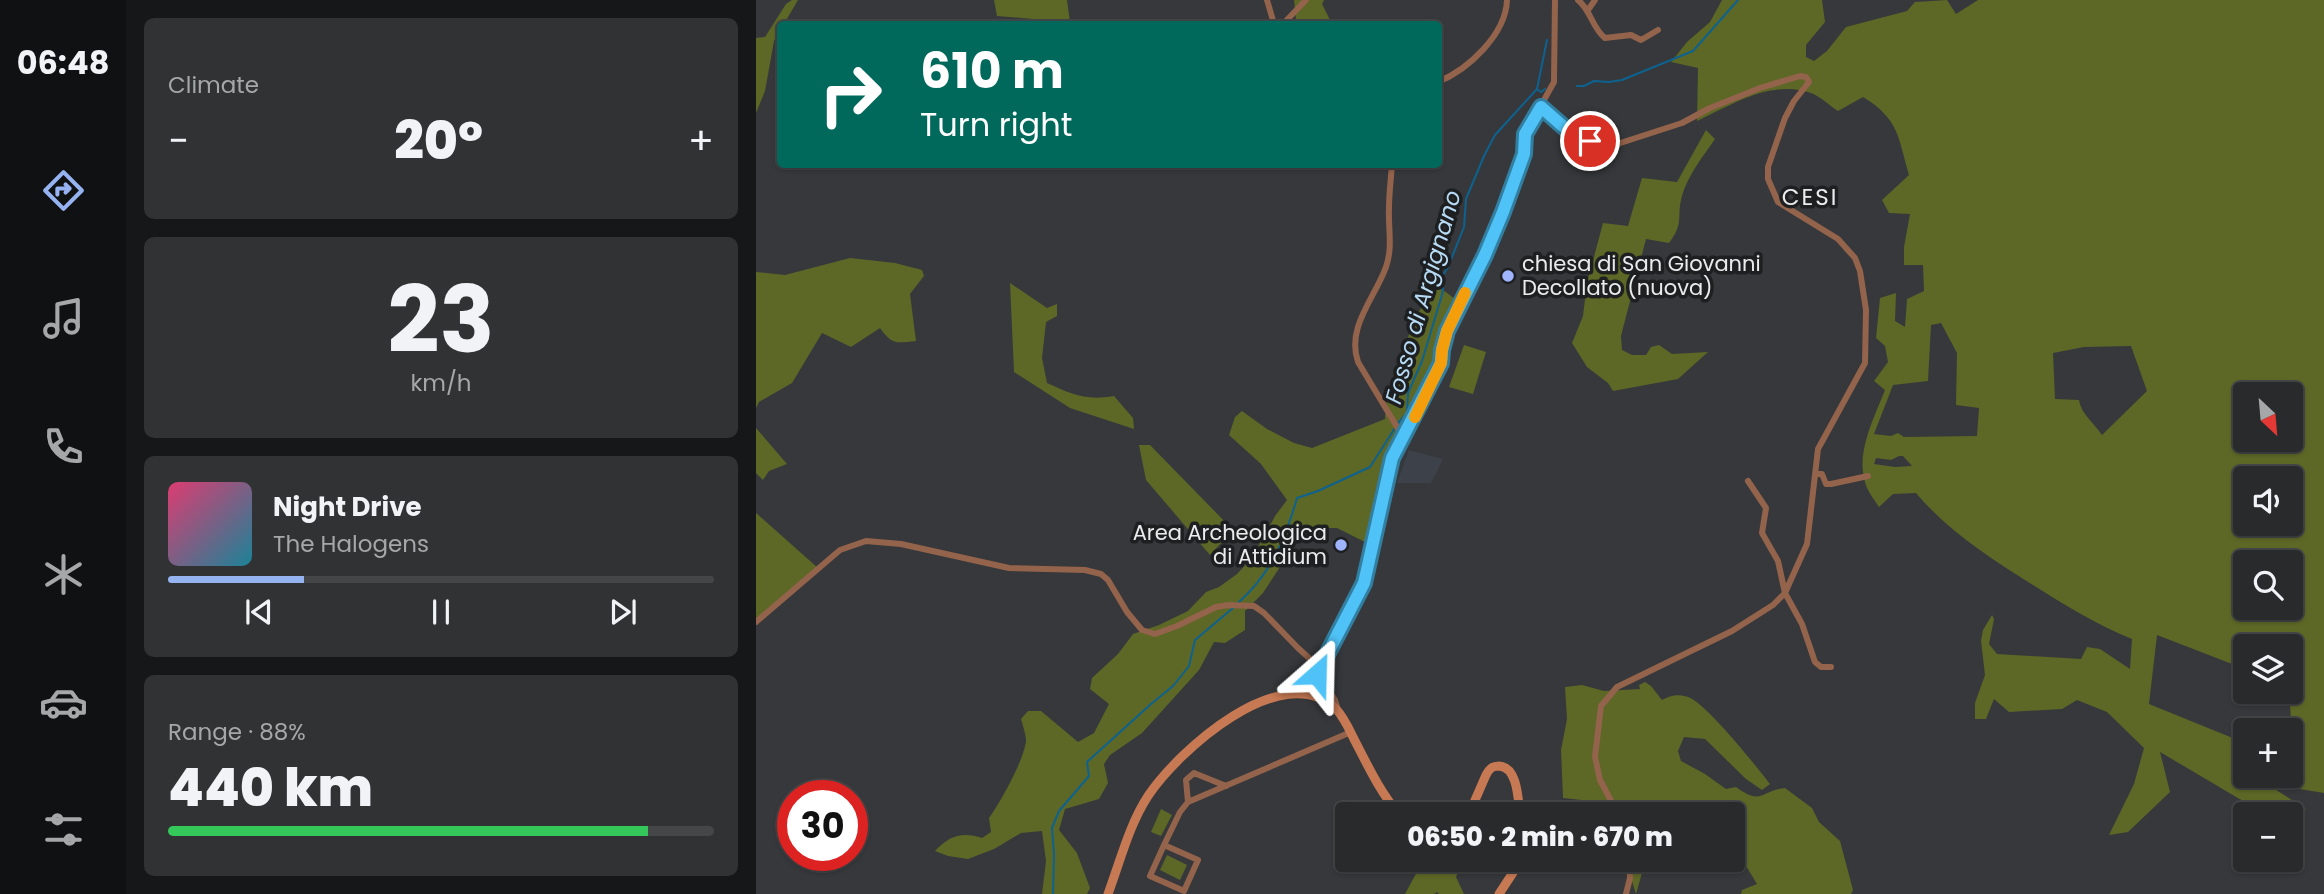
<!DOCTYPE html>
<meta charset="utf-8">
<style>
body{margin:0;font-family:Poppins,sans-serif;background:#303234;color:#f1f3f6;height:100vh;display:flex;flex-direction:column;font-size:26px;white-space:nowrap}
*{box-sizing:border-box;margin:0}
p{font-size:23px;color:#a5a7a9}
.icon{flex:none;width:38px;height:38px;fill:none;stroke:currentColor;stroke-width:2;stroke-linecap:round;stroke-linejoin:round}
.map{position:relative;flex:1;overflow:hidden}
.panel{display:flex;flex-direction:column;gap:18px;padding:18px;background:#161718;width:630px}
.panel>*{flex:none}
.guide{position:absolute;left:21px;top:21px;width:665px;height:147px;border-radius:7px;box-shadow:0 2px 5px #0004,0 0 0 2px #444648;background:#00695c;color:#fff;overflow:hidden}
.needle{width:46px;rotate:154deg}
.buttons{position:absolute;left:1477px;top:382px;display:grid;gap:14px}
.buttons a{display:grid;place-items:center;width:70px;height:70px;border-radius:7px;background:#282a2c;box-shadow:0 2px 5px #0004,0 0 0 2px #444648;font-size:35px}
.speed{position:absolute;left:21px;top:780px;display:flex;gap:14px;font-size:35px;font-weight:700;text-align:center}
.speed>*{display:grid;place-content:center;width:91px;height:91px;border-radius:50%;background:#282a2c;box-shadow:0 2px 5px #0004,0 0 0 2px #444648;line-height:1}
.speed .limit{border:10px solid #d22;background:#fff;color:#111}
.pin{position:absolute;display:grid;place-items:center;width:60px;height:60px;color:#fff;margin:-30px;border:4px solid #fff;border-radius:50%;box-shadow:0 2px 7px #0007}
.me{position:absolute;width:77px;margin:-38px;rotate:25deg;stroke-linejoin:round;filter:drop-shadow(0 0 5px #0008)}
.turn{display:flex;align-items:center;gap:24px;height:147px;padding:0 28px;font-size:32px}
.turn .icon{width:91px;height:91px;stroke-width:2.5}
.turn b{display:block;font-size:49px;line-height:60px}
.big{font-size:52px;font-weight:800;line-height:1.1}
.panel .widget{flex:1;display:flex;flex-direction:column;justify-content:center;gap:10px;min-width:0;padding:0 24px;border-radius:10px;background:#303234}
.panel .dial{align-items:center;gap:0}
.dial b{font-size:91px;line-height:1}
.song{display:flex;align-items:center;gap:21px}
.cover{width:84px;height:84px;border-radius:10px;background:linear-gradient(135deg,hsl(340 70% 55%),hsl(190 70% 35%))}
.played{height:7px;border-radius:4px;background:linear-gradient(90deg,#95b2f1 25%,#444648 25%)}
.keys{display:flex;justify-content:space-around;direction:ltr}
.heat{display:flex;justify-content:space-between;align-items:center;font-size:38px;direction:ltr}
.charge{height:10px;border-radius:5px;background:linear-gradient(90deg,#34c759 88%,#444648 0)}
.trip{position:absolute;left:579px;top:802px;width:410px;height:70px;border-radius:7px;background:#282a2c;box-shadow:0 2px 5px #0004,0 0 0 2px #444648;font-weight:800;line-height:70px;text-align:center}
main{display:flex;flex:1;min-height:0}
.tabs{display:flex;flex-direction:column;width:126px;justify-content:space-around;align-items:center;background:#101112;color:#a5a7a9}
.tabs .icon{width:49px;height:49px}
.tabs .selected{color:#95b2f1}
.tabs b{font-size:32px;color:#f1f3f6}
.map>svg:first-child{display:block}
.built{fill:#3d414a}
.green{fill:#5d6726;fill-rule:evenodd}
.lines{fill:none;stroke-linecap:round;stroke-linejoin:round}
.stream{stroke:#0e628f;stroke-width:2}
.minor{stroke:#94634b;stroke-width:6}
.secondary{stroke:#c77953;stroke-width:9}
.route-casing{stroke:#337fa1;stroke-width:18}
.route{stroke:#4fc3f7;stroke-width:12}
.slow{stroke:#f59e0b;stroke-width:12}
.poi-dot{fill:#a0b3fd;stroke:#1e1f21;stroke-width:2.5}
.labels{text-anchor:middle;stroke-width:7;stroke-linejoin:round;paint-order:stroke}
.poi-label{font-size:21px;fill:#eaebed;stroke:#1e1f21;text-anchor:start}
.neighbourhood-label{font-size:23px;letter-spacing:2px;fill:#eaebed;stroke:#1e1f21}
.water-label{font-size:23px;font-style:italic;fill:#b7dbf5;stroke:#1e1f21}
</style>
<main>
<nav class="tabs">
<b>06:48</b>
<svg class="icon selected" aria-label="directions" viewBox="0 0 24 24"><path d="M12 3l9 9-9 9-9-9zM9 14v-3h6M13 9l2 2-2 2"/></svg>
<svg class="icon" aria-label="music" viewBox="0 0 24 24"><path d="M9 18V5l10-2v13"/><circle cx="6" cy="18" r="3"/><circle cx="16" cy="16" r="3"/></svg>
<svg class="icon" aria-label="phone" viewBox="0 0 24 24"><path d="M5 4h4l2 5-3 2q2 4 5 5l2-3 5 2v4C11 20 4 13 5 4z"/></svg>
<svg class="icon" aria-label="climate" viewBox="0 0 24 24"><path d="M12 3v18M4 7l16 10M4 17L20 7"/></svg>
<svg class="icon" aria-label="car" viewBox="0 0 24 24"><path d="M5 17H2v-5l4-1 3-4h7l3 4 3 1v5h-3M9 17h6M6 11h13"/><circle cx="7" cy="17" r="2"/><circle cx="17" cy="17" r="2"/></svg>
<svg class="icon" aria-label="filters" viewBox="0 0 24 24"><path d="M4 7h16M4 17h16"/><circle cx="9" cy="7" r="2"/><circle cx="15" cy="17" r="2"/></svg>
</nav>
<section class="panel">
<div class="widget"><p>Climate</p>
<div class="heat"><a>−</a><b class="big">20°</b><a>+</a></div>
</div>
<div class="widget dial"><b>23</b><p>km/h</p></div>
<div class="widget">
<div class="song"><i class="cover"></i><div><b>Night Drive</b><p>The Halogens</p></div></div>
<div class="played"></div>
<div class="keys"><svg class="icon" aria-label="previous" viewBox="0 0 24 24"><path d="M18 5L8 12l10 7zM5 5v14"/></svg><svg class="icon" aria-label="pause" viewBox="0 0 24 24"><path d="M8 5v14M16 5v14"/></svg><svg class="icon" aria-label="next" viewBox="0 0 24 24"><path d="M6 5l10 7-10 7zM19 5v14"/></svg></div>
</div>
<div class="widget"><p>Range · 88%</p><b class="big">440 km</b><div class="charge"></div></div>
</section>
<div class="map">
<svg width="1568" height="894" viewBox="0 0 1568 894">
<rect width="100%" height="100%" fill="#36383b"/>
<path class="built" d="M653,450L687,459L675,483H641Z"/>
<path class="green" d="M36,0H42L28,24H24V30L18,41L9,91L0,113V38L9,37L30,4Z
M238,0H311L314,22L241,16Z
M538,0H568L566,4L576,24H552L540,20Z
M966,0H1066L1069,22L1050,45V57L1058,61L1071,51L1090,27L1151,11L1159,2L1191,0L1200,14L1222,0H1568V793L1538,788L1502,775H1535V761L1538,762L1533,691H1535V646H1489V669L1401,635L1393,704L1489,743V775H1497L1550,809L1535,816V814H1509L1404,752L1414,792L1372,832L1353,835L1378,784L1388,748L1351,712L1321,700L1306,709L1253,712L1238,699L1230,719H1219V703L1229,675L1225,641L1227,630L1236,615L1238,619L1233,644L1241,654L1325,659L1331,647L1344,649L1374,669L1376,639C1341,625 1309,605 1277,585C1234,558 1193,532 1160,493L1137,494L1123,507C1118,499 1111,491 1109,482C1100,452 1118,418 1129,390L1118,381L1132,362L1129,346L1120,338L1124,298L1140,293L1139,321L1149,327L1151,299L1168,291L1167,265H1148V247L1154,214L1133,213L1126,200L1153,175C1142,137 1143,119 1107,97L1082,111C1074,106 1064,96 1055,93C1015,79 976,105 941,121L942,68L915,62L931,42L954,22ZM1185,323L1201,353L1200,405L1223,408L1221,436L1148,437L1142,433L1135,436L1118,434L1137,385L1172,381L1175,325ZM1375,346L1391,391L1346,435C1338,423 1325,414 1323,400L1299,399L1297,353L1328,347ZM1489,394H1535V439H1489ZM1143,456H1147L1156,466L1139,467L1118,464L1120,458L1135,460ZM1489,478H1535V523H1489ZM1489,562H1535V607H1489Z
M950,130L959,139C946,158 932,175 926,196C920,217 929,222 913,243L890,239L865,336L866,350L876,355H890L895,347L903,345L916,354L952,352L922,379L857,391L852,383L831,367L816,343L827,316L831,283L847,223L872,226L886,178L921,182Z
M94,258L139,263L166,270L168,276L154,294L160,341C140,343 136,345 124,328L95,347L66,333L36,383L3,402L0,408V272L29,275Z
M254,283L291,308L301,304V316L290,322L286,358L291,383C316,394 329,401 358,396L377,418L378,429L314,408L258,372Z
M680,285L702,301L689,327L669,389L638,460L619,547L581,528H558L541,541L507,593L489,611V630L469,643L458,642L443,670L386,733L354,755L348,764L352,783L343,799L309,809L303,830L321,853L334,888L331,894H286L290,861L286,831L265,833L238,849L212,859L192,856L179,851C192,836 207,831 226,838L235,832L233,818C244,803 268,760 270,741C270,735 267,726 265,719L272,711H285L322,742L338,733L353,704L334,689L336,678L362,654L377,634L403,625L432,611L450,592L463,587L481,574L496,558L519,516L531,500L505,464L473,435L479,417L486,411L511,429L538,443L556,448L629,419L630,405C644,364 653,319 680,285Z
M708,345L730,352L717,394L693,387Z
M0,428L31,464L13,471L7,480L0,473Z
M383,445H394L477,530L454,555L390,480Z
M0,513L62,568L0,619Z
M889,682L895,686L906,700C915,695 922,694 932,697C949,702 1001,767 1014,784L1006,790L990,779L949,739L928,737L922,751L925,761L949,774L970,789L980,787C1006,806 1004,791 1029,788L1056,808L1063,822L1084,841L1097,890L1095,894H985L986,890L1001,884L990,866L977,852L976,814H844L835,801L807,798L805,750L811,719L809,687L826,685L848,691L884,689L883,685Z
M405,809L416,815L405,836L395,832Z
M411,855L431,865L424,880L404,870Z
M668,859H707L700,877L708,894H683L681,892L678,894H649Z
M869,859H892L888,866L880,894Z"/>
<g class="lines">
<path class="stream" d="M821,86H828L838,81L853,82L866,80L937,51L982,0
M781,89L785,92L789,89
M642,423L651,413L652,393L666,361L686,295L687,288L684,280L692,267L708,227L710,199L728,156L739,135L781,89L791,40
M481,604C515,574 529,540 541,498L562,491L614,467L639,428
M297,894L298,854L296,828L303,811L333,776L331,762L395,704L417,686L433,666L439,640L477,608"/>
<path class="minor" d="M511,0L518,24
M822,0C835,10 836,28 849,38L875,35L885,40L902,30
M832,10L839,0
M527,24L550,0
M682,82C713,69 750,34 751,0
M785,107L817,135L852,147L926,123L954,108L1004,88L1044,76L1050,77L1053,82L1038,101L1029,118L1012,167V179L1022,202L1082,239L1099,258L1104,271L1110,310L1109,363L1062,449L1051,544L1029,593L1017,605L976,631L861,687L845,706L839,757L844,780L862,814
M636,164C635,179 633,193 633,208C632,228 637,247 630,267C619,298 590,327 602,362L647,437
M1061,474H1066L1070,484H1075L1112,476
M992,481L1010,508L1006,533L1022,561L1029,593L1046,624L1059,662L1065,667H1075
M0,622L84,550L110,541L145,544L253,568L329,570L345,574L352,580L371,612L386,630L399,634L421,626L460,607L472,605L498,606L508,613L542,648L564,668
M561,674L579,700L582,710
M531,694L561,674L608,583L636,458L685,364L686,350L691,331L729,255L760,176L768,154L769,134L798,82L799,0
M432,802L595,732
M408,845L442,860L428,891L394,876Z
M408,845L424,812L432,802L430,780L438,773L470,786
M870,894L874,878L873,859"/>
<path class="secondary" d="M713,814L730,775C733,769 736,766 743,766C762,767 762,800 764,814
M352,894C364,862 373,825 392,796C422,751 526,657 580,709C588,717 594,731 599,741C612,766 624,792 643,814
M743,894L766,859"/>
</g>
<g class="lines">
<defs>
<path id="route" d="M561,674L608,583L636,458L685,363L686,350L691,331L729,255L747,212L768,154L769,134L785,107L817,135L834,141"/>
</defs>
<use href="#route" class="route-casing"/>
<use href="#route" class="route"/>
<path class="slow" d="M659,417L685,363L686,350L691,331L709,293"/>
</g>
<g class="poi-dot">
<circle cx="752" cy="276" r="7"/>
<circle cx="585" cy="545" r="7"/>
</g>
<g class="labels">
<g class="poi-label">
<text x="766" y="271">chiesa di San Giovanni<tspan x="766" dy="24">Decollato (nuova)</tspan></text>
<text x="571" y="540" text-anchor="end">Area Archeologica<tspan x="571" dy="24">di Attidium</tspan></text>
</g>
<g class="neighbourhood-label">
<text x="1054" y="205">CESI</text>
</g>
<g class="water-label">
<text transform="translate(667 297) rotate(-74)" y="8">Fosso di Argignano</text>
</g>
</g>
</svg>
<div class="buttons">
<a><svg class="needle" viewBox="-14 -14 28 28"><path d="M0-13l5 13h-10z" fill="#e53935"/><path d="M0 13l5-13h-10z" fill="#a5a7a9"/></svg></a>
<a><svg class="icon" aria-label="sound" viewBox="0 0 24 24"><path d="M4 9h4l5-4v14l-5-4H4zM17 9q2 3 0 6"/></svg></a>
<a><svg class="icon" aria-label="search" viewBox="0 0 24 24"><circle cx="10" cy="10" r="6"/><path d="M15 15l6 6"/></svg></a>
<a><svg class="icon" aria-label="layers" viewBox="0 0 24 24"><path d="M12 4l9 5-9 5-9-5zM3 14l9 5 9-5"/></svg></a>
<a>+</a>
<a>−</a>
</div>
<div class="speed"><div class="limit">30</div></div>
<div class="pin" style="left:834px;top:141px;background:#d93025"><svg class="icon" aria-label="arrive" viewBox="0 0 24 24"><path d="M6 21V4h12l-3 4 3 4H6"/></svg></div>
<svg class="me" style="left:561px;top:674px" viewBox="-20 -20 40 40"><path d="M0-17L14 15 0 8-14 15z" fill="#4fc3f7" stroke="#fff" stroke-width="4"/></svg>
<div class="trip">06:50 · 2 min · 670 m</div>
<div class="guide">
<div class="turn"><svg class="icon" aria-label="right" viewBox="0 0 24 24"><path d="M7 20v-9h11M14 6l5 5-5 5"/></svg><div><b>610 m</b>Turn right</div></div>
</div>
</div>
</main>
